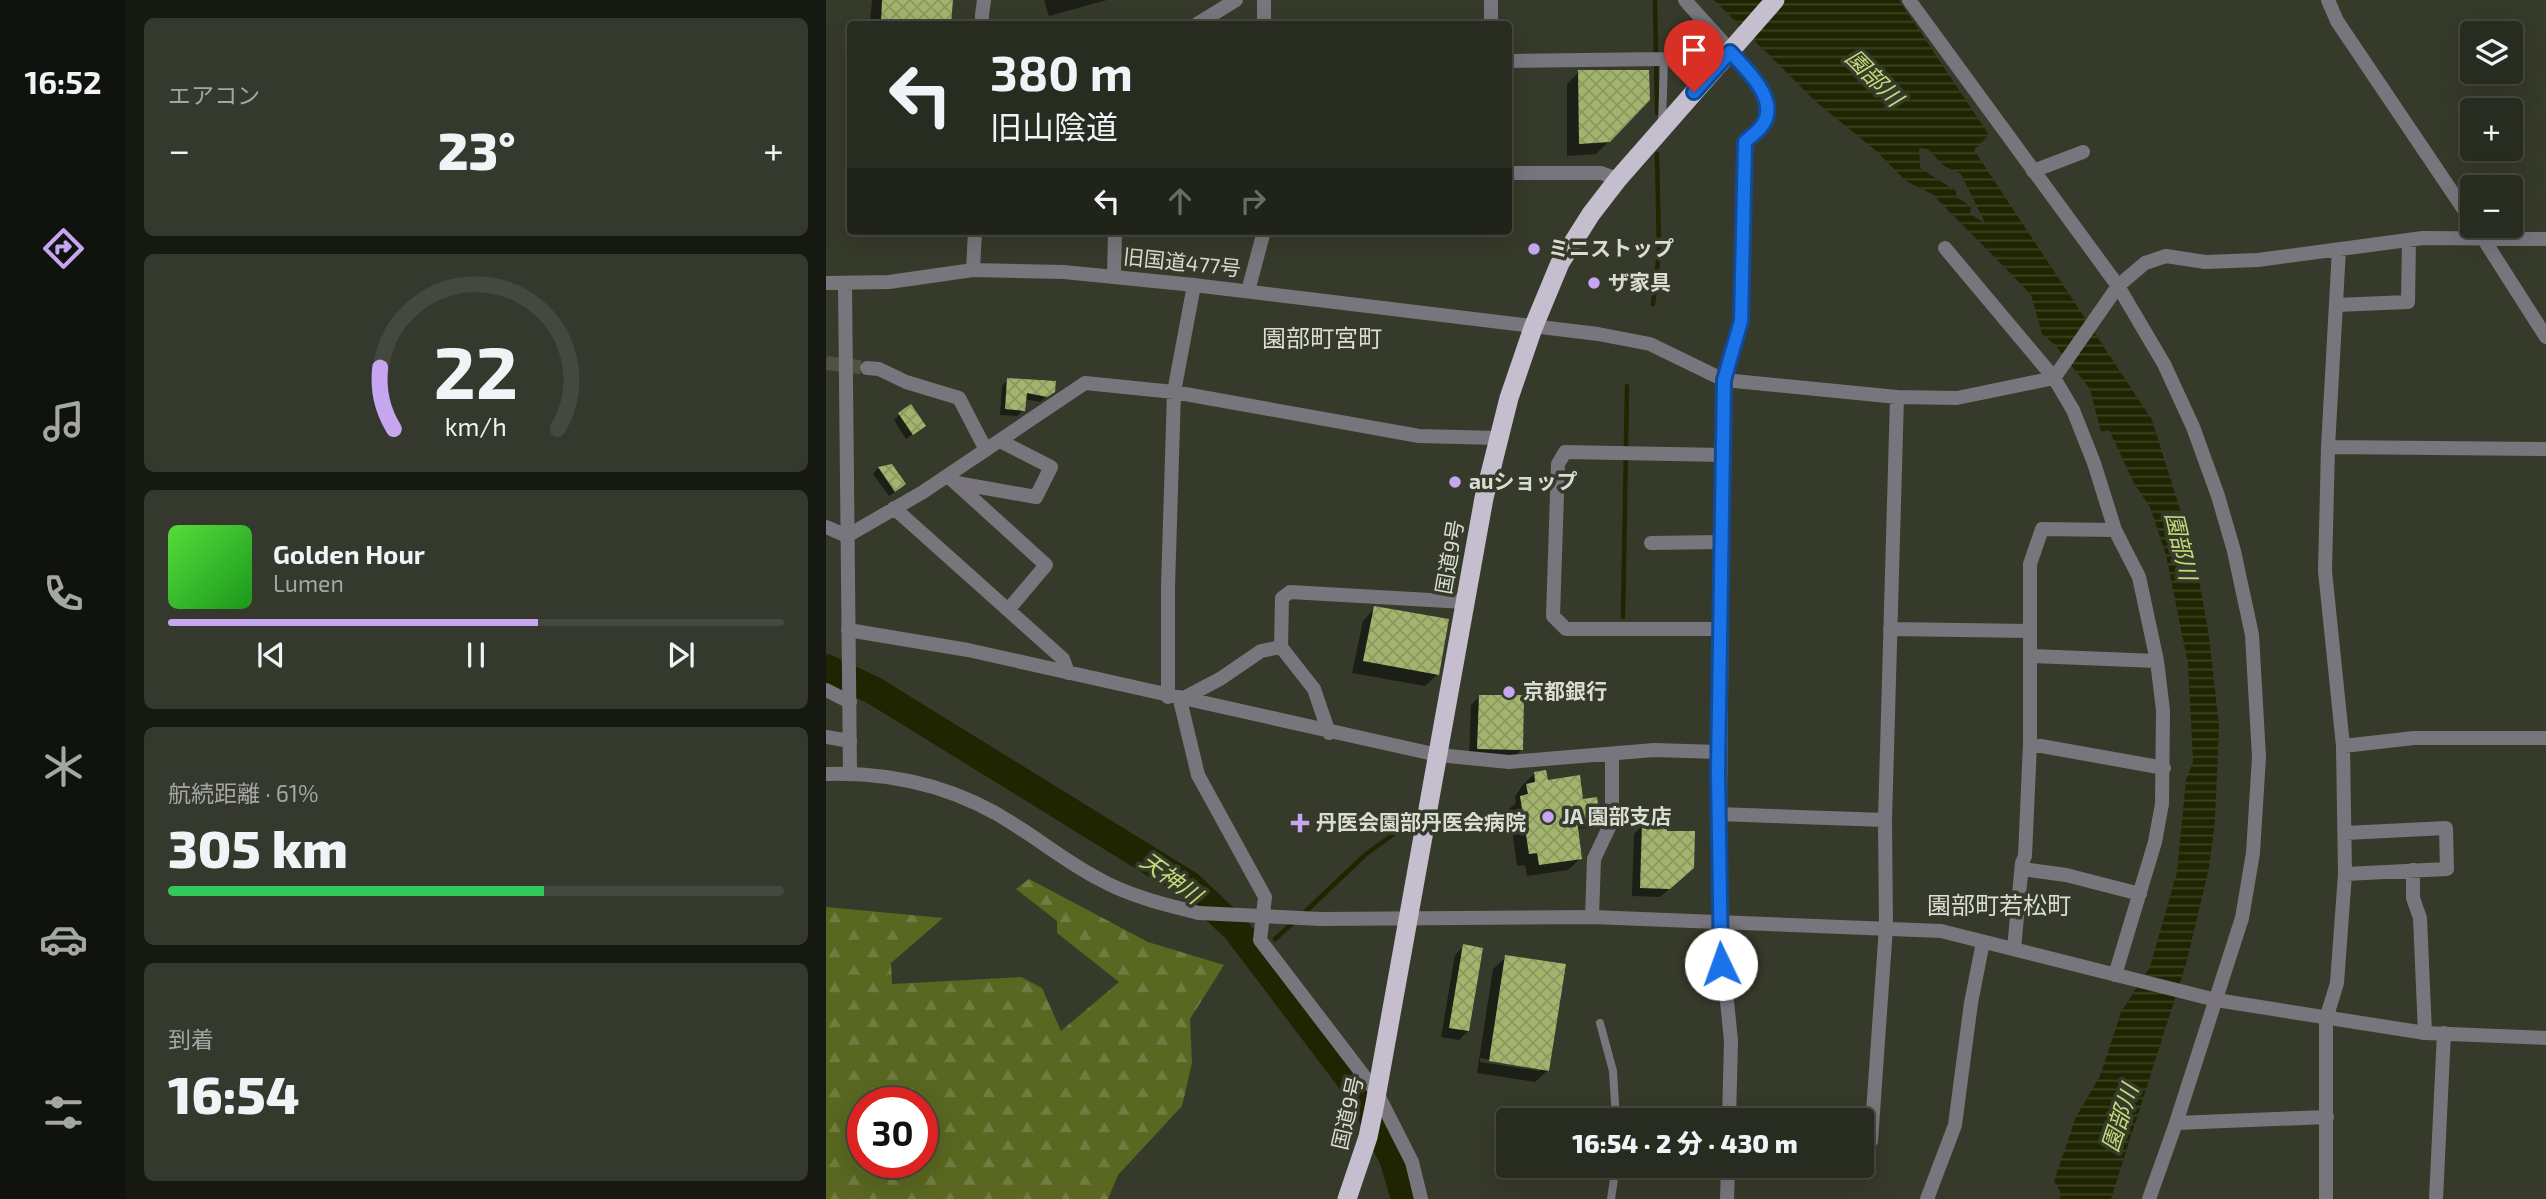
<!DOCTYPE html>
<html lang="ja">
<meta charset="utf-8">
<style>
body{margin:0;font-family:"Exo 2","Noto Sans JP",sans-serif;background:#34382d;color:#f1f3f6;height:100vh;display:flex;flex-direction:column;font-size:26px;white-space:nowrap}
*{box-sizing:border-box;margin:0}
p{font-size:23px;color:#a5a7a5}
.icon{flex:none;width:38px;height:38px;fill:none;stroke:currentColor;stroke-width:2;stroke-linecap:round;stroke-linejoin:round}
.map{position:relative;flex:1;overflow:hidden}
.details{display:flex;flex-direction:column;gap:18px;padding:18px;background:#161812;width:700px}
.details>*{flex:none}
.guide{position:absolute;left:21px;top:21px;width:665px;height:214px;border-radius:7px;box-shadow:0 7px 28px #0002,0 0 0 2px #44483e;background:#282c20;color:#f1f3f6;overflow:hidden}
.controls{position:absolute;left:1634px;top:21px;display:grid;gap:14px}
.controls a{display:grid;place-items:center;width:63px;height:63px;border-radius:7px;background:#282c20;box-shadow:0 7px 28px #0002,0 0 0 2px #44483e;font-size:35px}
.speed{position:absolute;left:21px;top:1087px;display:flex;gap:14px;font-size:35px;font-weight:700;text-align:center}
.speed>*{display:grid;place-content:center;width:91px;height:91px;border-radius:50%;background:#282c20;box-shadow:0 7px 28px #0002,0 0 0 2px #44483e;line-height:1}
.speed .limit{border:10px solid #d22;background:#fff;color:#111}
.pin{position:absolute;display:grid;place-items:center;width:60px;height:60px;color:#fff;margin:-72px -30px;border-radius:50% 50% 50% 0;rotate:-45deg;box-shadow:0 0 7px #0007}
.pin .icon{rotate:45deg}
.me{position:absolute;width:77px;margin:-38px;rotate:357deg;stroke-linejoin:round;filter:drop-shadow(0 0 5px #0008)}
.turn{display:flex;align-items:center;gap:24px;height:147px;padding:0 28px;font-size:32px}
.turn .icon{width:91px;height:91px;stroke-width:2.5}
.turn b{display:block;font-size:49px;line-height:60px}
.lanes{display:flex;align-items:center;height:66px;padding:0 28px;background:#0003;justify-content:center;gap:35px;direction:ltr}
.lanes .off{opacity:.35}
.big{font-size:52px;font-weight:800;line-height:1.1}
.details .card{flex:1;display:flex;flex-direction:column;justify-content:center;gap:10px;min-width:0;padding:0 24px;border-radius:10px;background:#34382d}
.details .dial{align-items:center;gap:0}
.dial svg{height:182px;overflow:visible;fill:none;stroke:#44483e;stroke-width:7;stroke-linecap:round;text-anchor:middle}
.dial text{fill:#f1f3f6;stroke:none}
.song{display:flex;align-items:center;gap:21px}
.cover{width:84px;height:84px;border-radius:10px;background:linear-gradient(135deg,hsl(110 70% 55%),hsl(120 70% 35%))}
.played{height:7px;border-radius:4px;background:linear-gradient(90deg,#c6a6f0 60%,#44483e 60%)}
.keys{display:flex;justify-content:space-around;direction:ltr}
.heat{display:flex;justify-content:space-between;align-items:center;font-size:38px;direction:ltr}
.charge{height:10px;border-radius:5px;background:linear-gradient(90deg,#34c759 61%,#44483e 0)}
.trip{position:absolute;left:670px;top:1108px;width:378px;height:70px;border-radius:7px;background:#282c20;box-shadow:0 7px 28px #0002,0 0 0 2px #44483e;font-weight:800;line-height:70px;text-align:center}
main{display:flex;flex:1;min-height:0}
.dock{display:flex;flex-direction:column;width:126px;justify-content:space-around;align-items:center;background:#10120d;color:#a5a7a5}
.dock .icon{width:49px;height:49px}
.dock .on{color:#c6a6f0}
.dock b{font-size:32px;color:#f1f3f6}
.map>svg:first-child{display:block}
.forest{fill:url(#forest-firs);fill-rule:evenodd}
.water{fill:url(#water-rules);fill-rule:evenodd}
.shadow{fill:#0007;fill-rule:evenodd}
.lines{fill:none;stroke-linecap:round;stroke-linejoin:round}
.stream{stroke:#1e2500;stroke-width:4.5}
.river{stroke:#1e2500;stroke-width:28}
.building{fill:url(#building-cross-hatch)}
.minor-tunnel{stroke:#4f5243;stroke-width:14;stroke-dasharray:14 7;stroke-linecap:butt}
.service{stroke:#78757d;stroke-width:8}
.minor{stroke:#78757d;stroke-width:14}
.tertiary{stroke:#78757d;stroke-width:14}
.trunk{stroke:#c4becf;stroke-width:19}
.tertiary-bridge{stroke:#78757d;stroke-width:14}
.route-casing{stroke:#114b97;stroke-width:18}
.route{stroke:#1a73e8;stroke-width:12}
.poi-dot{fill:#c6a6f0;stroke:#363a2a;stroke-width:2.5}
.labels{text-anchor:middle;stroke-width:7;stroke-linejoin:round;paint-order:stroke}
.poi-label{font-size:21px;font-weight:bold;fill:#daddd3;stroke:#363a2a;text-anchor:start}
.street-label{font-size:21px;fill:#daddd3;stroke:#363a2a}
.water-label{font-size:23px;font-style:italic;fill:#c3da77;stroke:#363a2a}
.quarter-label{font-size:24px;fill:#daddd3;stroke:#363a2a}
</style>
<main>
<nav class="dock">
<b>16:52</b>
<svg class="icon on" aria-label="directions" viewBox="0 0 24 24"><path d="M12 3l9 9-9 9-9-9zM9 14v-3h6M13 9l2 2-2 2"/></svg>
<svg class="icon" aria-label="music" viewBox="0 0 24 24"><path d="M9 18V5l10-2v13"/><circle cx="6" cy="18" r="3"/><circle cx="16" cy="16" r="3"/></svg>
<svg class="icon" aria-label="phone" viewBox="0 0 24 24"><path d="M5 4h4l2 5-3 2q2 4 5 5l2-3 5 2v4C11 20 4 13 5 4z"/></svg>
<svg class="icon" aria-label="climate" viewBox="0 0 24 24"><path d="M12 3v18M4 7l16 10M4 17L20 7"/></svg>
<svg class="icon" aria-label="car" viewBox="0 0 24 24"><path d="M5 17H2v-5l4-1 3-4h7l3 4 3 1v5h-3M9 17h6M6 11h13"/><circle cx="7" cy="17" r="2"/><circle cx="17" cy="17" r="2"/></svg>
<svg class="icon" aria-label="filters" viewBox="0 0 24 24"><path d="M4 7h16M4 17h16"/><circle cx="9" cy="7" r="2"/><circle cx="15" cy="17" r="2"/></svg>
</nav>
<section class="details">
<div class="card"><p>エアコン</p>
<div class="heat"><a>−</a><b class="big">23°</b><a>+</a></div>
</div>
<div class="card dial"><svg viewBox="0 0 100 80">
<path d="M14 69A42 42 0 1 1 86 69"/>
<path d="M14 69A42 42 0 0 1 8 42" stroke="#c6a6f0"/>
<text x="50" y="56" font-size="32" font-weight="700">22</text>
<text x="50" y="72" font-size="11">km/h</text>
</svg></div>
<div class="card">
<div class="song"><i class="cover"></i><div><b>Golden Hour</b><p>Lumen</p></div></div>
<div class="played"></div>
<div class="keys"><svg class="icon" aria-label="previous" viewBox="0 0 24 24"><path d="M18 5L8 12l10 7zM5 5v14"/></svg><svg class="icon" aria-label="pause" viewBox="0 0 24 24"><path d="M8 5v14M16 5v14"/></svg><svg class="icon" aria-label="next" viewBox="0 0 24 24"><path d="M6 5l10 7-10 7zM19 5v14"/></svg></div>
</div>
<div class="card"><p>航続距離 · 61%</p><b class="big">305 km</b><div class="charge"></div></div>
<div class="card"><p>到着</p><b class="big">16:54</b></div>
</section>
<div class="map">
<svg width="1720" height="1199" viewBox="0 0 1720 1199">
<defs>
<pattern id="forest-firs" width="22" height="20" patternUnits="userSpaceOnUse" patternTransform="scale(1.75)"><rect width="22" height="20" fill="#596720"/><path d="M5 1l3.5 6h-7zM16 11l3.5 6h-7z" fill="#707c40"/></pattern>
<pattern id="water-rules" width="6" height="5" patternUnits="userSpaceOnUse" patternTransform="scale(1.75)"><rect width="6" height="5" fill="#1e2500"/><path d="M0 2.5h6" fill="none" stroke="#3e4424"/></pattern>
<pattern id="building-cross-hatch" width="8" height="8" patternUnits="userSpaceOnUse" patternTransform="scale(1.75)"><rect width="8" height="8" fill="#a3b46d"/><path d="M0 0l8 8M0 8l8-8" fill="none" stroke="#8a9862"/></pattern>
</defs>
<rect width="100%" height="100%" fill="#363a2a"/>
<path class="forest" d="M203,879L322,942L398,965L364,1019L366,1063L356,1106L292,1175L282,1199H0V907L117,918L65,963L66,984L195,977L216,988L235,1031L293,982L231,933V921L190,889ZM37,1102H96V1162H37Z"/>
<path class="water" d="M888,0H1073L1163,135L1148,150L1326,420L1369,557L1383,636L1393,726L1389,820L1383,868L1360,964L1285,1199H1234V1191L1228,1181L1250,1117L1274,1076L1295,1012L1324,967L1351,872L1360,780L1367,762L1362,664L1340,555L1324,507L1308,483L1283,430L1275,432L1264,389L1229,345L1216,334L1205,295L1190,279L1106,194L1080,181L1048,149L990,102ZM1093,148L1102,149L1118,166L1135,174L1159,223L1144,214L1145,206L1130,197V191L1094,168Z"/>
<path class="shadow" d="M46,0H125L124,24H44Z
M218,0H281L223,16Z
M753,72L783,141L770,154L741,156V84Z
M182,380L227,391L214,402L198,399L197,410L192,416L174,415L176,386Z
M73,415L98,426L80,439L68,420Z
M65,466L72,490L63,496L47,474L52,468Z
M549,608L612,674L599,686L526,673L537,621Z
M654,696L696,749L687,758L643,757L645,705Z
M709,773L756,801L772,816L760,828L750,829L755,858L742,870L701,876L699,865L691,866L683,809L690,803L689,797L696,786Z
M817,825L839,832L857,877L834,897L806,896L808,834Z
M638,946L642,1031L633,1040L615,1037L629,955Z
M680,957L722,1070L709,1082L651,1073L667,969ZM654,1058L714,1068V1071L654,1062Z"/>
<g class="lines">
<path class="stream" d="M829,0L831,113
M827,304L833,252L831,154
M797,617L801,386
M478,913L540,854L586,821
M449,939L469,921
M432,954H433"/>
<path class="river" d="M0,668L47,690L363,885L410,929L536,1095L568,1161L579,1199"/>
</g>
<path class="building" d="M56,0H127L125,24H55Z
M752,70H823L824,100L784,142L753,144Z
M181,378L230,381L229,392L221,397L201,393L199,411L179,409Z
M85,404L100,426L87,435L72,413Z
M66,464L80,484L69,492L52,467Z
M548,606L623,619L613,675L537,661Z
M653,695H698L697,750L651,749Z
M720,770L722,780L754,775L757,799L771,797L774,816L751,820L756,859L713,865L711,853L703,854L694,796L702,794L700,784L709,782L708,772Z
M816,823L841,824V831H869L868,868L844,889L814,888Z
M637,944L657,948L643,1031L623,1028Z
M679,955L740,964L723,1071L663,1061Z"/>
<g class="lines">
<path class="minor-tunnel" d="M0,363L41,368"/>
<path class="service" d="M836,125L838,59
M774,1023L787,1071L790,1120
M785,1199L790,1166"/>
<path class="minor" d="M438,0V24
M859,0C877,22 943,86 941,112C940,126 928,133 919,142L915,321L898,380L1071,397L1131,398L1228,378L1292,286L1319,263L1340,256L1379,262L1432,260L1597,238L1720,239
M1083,0L1292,286L1338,364L1367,427L1392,496L1408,551L1426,635L1433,757L1427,853L1416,918L1350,1123L1323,1199
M1502,0L1511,21L1647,223
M156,15L158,0
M371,24L410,0
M665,24V0
M682,61L838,59L904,52
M1207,171L1257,152
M682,173H775L792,179
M1653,232L1720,337
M1119,248L1228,378L1247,410L1268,463L1289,530L1313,577L1331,661L1337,710L1336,804L1329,842L1289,975
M288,276L289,231
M422,291L438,231
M1510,305L1582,302L1583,240
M41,368L53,369L80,382L133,398L160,450
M1502,447L1720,449
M122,476L220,565L182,610
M131,483L210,497L225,467L174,441
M68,508L237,659L242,673
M0,527L21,536L97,492L259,383L348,392L593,436L672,438
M825,543L895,542
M894,629H740L727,616L732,464L739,452L897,455
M1064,629L1204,631
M22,630L142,650L612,755L683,762L828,750L893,752
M455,647L435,651L394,679L354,700L372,775L439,897L434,940L551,1093L586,1162L595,1199
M1204,656L1331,661
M0,690L24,702
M342,697V587L348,392L368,285
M503,733L488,689L455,647L456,598L464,592L639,602
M0,737L24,741
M1204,744L1338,768
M1517,746L1588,738H1720
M892,814L1059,820
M1519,833L1620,828L1621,869L1519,874
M1196,869L1240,875L1314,894
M1587,870V898L1594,918L1599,1033
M766,917L768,859L786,821V754
M893,921L905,1041L903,1120
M1188,949L1196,863L1199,856L1204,744V564L1216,529L1289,530
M1350,1123L1501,1117
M1036,1141H1045L1060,927L1059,820L1071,397
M901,1199L902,1166
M1101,1199L1129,1125L1145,1003L1157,942
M1500,1199V1019L1511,983L1519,874L1517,746L1499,571L1502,447L1513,249
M1610,1199L1618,1033"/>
<path class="tertiary" d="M156,24V15
M147,270L149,231
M0,283L63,282L147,270L238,272L368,285L772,334L824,344L898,380L893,921
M19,284L24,773
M0,774C69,772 134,788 192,827C219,844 244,864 273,879C303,896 340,905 373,913
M495,919L766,917L1115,931L1390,1000L1599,1033L1720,1038"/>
<path class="trunk" d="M521,1199L542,1137L549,1103L658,498L683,398L707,328L734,263L765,214L792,179L949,0"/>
<path class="tertiary-bridge" d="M373,913L495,919"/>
</g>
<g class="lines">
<defs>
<path id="route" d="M868,92L904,52C920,69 956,102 935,127C931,132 924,137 919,142L915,321L898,380L892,772L895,964"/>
</defs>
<use href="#route" class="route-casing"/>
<use href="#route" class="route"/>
</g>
<g class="poi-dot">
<circle cx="708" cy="249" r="7"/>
<circle cx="768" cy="283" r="7"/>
<circle cx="629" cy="482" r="7"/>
<circle cx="683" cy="692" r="7"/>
<circle cx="722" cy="817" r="7"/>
<path d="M470.5 812.5h7v7h7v7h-7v7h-7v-7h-7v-7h7z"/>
</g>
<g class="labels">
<g class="poi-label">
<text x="722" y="256">ミニストップ</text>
<text x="782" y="290">ザ家具</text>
<text x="643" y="489">auショップ</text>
<text x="697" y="699">京都銀行</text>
<text x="736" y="824">JA 園部支店</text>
<text x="490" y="830">丹医会園部丹医会病院</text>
</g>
<g class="street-label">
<text transform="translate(356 263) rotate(6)" y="7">旧国道477号</text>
<text transform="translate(624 557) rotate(-80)" y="7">国道9号</text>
<text transform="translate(522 1113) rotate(-77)" y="7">国道9号</text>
</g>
<g class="water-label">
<text transform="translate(1048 78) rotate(45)" y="8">園部川</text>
<text transform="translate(1355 546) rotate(77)" y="8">園部川</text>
<text transform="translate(345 878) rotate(36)" y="8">天神川</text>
<text transform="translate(1294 1118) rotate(-72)" y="8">園部川</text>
</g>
<g class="quarter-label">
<text x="496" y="347">園部町宮町</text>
<text x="1173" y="914">園部町若松町</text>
</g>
</g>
</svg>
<div class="controls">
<a><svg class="icon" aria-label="layers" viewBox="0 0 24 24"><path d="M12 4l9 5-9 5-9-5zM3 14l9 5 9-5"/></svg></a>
<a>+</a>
<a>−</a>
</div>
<div class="speed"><div class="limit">30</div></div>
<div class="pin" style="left:868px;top:92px;background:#d93025"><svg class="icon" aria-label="arrive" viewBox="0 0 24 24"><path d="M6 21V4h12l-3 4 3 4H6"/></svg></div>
<svg class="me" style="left:895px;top:964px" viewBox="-20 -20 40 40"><circle r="19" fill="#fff"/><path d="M0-13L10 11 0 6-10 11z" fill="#1a73e8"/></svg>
<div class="trip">16:54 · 2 分 · 430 m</div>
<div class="guide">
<div class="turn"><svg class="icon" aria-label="left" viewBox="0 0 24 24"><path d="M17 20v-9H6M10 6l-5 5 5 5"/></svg><div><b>380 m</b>旧山陰道</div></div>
<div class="lanes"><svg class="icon" aria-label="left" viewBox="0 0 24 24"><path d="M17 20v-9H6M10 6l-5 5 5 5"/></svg><svg class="icon off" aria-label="ahead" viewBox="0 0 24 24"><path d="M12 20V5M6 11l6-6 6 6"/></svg><svg class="icon off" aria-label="right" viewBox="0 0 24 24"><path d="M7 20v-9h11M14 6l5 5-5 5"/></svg></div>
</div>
</div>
</main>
